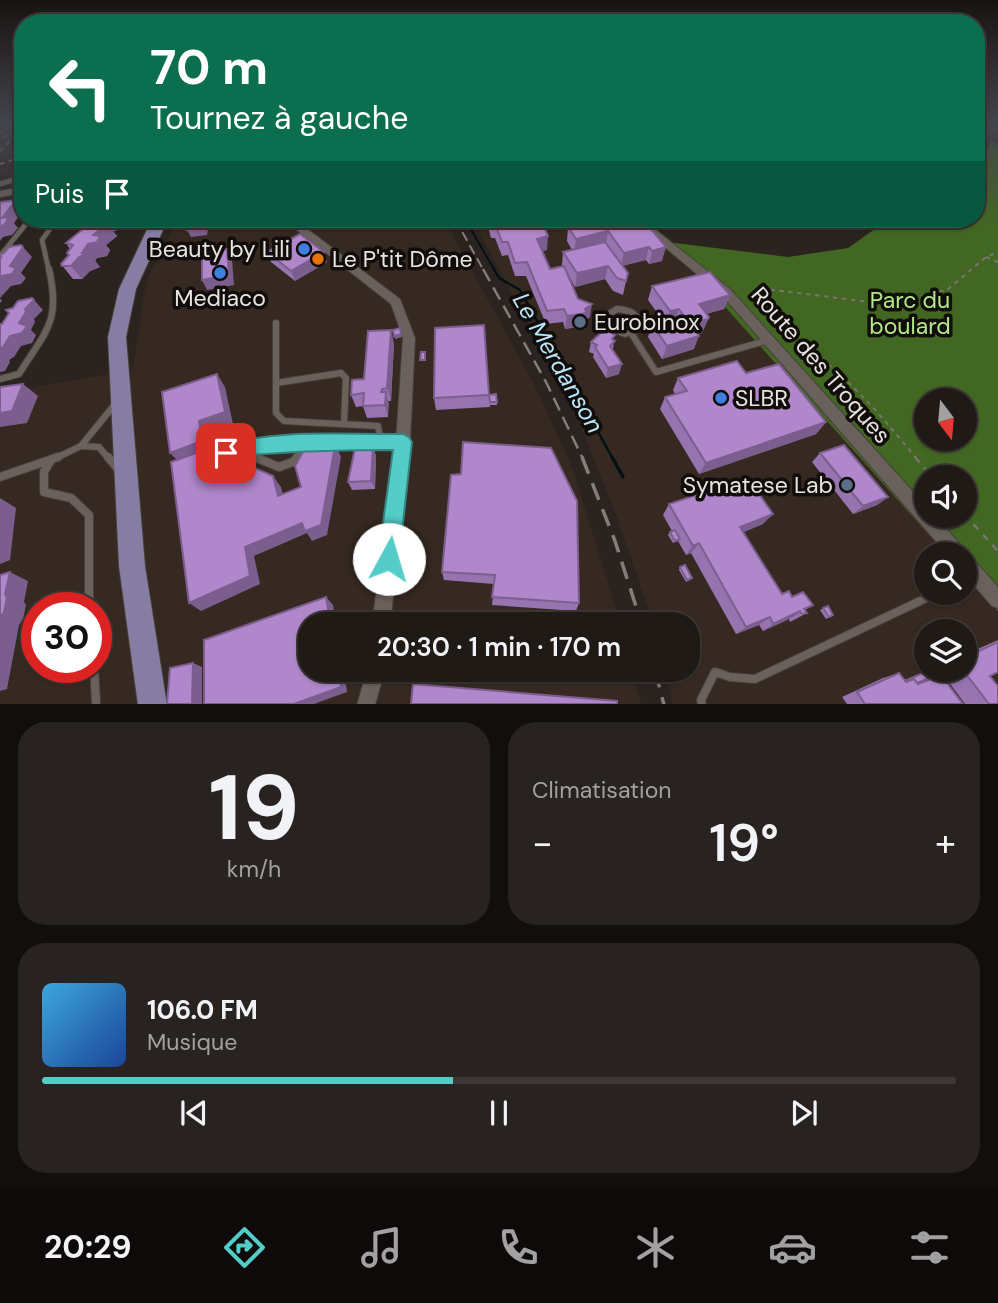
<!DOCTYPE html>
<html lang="fr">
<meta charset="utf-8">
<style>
body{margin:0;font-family:"DM Sans",sans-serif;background:#282320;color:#f1f3f6;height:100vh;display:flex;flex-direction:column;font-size:26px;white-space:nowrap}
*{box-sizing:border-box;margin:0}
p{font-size:23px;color:#a2a1a1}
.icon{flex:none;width:38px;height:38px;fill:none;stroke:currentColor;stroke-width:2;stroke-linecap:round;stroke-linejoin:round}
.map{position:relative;height:704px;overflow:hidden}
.details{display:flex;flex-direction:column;gap:18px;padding:18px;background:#120e0d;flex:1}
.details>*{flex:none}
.banner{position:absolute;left:14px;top:14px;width:971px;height:214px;border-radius:28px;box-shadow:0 2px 5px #0004,0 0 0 2px #3d3836;background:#0b6e4f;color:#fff;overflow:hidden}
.needle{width:46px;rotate:164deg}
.buttons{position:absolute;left:914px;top:388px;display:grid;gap:14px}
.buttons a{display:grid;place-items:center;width:63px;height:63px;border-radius:50%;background:#201a17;box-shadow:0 2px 5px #0004,0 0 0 2px #3d3836;font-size:35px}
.speed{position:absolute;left:21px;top:592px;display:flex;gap:14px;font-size:35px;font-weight:700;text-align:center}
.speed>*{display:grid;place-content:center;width:91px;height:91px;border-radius:50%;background:#201a17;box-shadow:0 2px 5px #0004,0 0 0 2px #3d3836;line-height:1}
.speed .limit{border:10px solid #d22;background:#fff;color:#111}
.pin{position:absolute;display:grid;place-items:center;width:60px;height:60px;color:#fff;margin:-30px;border-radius:14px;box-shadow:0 4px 10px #0006}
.me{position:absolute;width:77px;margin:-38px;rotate:6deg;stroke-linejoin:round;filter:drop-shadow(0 0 5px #0008)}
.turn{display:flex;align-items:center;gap:24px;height:147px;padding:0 21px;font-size:32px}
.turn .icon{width:91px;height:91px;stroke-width:2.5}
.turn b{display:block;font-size:49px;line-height:60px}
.then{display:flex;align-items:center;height:66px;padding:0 21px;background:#0003;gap:14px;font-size:26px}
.big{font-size:52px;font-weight:600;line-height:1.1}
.details .card{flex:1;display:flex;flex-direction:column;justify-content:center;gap:10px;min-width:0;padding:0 24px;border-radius:28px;background:#282320}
.details .dial{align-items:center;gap:0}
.dial b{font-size:91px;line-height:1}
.song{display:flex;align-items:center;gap:21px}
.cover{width:84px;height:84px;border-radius:10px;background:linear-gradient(135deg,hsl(200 70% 55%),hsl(220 70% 35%))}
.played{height:7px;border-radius:4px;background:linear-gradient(90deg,#54cdc8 45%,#3d3836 45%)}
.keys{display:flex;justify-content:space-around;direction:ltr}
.heat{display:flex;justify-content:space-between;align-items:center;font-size:38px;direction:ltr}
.details .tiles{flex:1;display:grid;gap:18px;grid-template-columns:1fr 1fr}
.card:last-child{grid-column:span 2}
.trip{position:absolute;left:298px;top:612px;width:402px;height:70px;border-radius:28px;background:#201a17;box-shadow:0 2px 5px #0004,0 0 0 2px #3d3836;font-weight:600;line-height:70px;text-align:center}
.tab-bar{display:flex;height:112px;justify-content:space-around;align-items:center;background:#0d0a09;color:#a2a1a1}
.tab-bar .icon{width:49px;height:49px}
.tab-bar .selected{color:#54cdc8}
.tab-bar b{font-size:32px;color:#f1f3f6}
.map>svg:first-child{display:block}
.built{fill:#362921;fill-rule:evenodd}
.forest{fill:#426722;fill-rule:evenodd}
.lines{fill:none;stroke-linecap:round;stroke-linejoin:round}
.stream-far2{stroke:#041015;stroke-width:2}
.stream-far1{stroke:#041015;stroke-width:2.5}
.stream{stroke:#041015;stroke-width:3.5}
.lane-far2-casing{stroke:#47403c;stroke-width:6}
.lane-far1-casing{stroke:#47403c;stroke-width:8}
.lane-casing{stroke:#47403c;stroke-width:10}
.street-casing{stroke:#47403c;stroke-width:2}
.primary-casing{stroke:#47403c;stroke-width:2}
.path-far1{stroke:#7a736f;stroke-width:2;stroke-dasharray:4.5 4.5;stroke-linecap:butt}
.path{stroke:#7a736f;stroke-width:2.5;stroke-dasharray:7 7;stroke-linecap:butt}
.lane-far2{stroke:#6b615c;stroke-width:4.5}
.lane-far1{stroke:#6b615c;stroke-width:6}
.lane{stroke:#6b615c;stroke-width:8}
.street{fill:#6b615c;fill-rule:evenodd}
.primary{fill:#867da3;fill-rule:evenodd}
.rail-far2{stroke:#847d7a;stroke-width:2;stroke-dasharray:10 5;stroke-linecap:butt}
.rail-far1{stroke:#847d7a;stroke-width:2.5;stroke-dasharray:14 7;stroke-linecap:butt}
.rail{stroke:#847d7a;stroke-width:3.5;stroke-dasharray:18 10;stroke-linecap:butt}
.wall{fill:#9774af}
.shaded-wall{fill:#7b5e8e}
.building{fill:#b087cb;stroke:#7b5e8e;stroke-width:2}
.route{fill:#54cdc8;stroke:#378582;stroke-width:2}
.shop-dot{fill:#3f7fe0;stroke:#110d0b;stroke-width:2.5}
.food-dot{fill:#e8710a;stroke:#110d0b;stroke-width:2.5}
.service-dot{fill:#5c6f8a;stroke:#110d0b;stroke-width:2.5}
.labels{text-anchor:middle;stroke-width:7;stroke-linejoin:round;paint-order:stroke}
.poi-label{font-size:23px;fill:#e9e3e0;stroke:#110d0b;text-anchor:start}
.park-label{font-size:23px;fill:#b0e788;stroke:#110d0b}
.street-label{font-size:23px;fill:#e9e3e0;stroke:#110d0b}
.water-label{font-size:24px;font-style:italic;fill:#b8e5fa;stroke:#110d0b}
</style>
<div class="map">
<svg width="998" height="705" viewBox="0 0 998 705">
<rect width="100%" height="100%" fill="#2b231f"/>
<path class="built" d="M178,219H444L535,386L572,467L621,625H310V670H632L641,704L0,705V393L133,370L146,282ZM37,607H96V667H37Z
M472,219H638L666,243L704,281L949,555H926V593H964V571L998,609V704H673L665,670H688V625H654L616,515L571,403ZM926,632H964V670H926Z"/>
<path class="forest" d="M991,140L998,145V611L964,574V555H947L667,242L788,257L848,248L889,219H976L977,161H983ZM926,401H964V439H926ZM926,478H964V516H926Z"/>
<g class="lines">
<path class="stream-far2" d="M465,219L495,271"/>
<path class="stream-far1" d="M494,269L499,278L520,290L613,459"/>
<path class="stream" d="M612,457L623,477"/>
<defs>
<path id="lane-far2" d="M23,147L19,151L23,168
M0,184L23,177
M132,226L141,219
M0,256L30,219
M49,271L42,240L57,219"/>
<path id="lane-far1" d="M617,309C628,310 637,312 639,324L635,331L625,334L610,328L606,316Z
M276,323V413L284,421L378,426L381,442
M631,333L656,372L769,340
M0,379L19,374C46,330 61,323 49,269
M276,383L341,373L346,378L344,423
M329,443L402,442
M242,448L257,459
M215,456L242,448L314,443
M54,459L81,446
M109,459L99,447L81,446L115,404
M296,459L306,443"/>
<path id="lane" d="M108,457L118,469
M254,457L279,467L293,462L297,457
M51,460L44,472V492L71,498L89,515V607
M0,477L58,457
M94,667L96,702
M702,705L701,700L715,672L730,677L755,679L937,593"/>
<path id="street" d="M23,187V193L0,197V191Z
M283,219H294L400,299L415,338L410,442L390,625H372L396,442L403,338L391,304Z
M631,219H642L730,289L926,506V516H935L998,587V608L992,606L964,574V555H948L722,295Z
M367,670H385L375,705H357Z"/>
<path id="primary" d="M152,219H168L136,289L126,337L145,566L167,705H138L119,566L108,337L119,289Z"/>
</defs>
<use href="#lane-far2" class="lane-far2-casing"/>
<use href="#lane-far1" class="lane-far1-casing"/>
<use href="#lane" class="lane-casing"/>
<use href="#street" class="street-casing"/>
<use href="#primary" class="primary-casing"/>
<path class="path-far1" d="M0,131L7,134L3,139
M0,151L9,142L23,138
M0,164L12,160
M986,257L998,262
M917,459C891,428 866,397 836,371C809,346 768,329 754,294L757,290L765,289L886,304L947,290L986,257L998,252"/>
<path class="path" d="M915,457L933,478
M964,514L998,551"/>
<use href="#lane-far2" class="lane-far2"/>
<use href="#lane-far1" class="lane-far1"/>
<use href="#lane" class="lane"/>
<use href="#street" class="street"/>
<use href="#primary" class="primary"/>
<path class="rail-far2" d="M455,219L484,271"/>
<path class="rail-far1" d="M483,269L546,382L583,459"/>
<path class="rail" d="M582,457L615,541L642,625
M655,670L664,705"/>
</g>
<path class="wall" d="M60,219H82L80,226L68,228Z
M85,219H138L129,220L122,229L113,231L117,236L106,245L110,250L107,256L97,258L95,261L100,267L90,271L82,279H73L61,264L69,256L70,249L66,243L88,225Z
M486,219H541L547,250L542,251L550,269L563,267L562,265L563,252L572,250L567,241L568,227L577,225L573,219H633L662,261L649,264L646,260L622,266L626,281L623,295L613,291L605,279L575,287L569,276L578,299L590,317L585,320L584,326L565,329L563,322L546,324L526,276H515L508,255L502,256L495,238H491Z
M267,252L327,262L295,281L271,262Z
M652,286L730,295L724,309L706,314L708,319L702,333L698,334L694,349L662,359L648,337L652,324L663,321L648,300Z
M614,340L613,350L619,374L606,378L593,357L594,354L589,352L591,342Z
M394,343L391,401H388V417L367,418L363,406L356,407L351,395Z
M746,373L826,422L816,434L699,474L660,409L665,397L675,394L673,390L678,378Z
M489,395L497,402V405H490V407L436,410L434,398Z
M373,447L376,456L375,489L352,490L348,482Z
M820,453L888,497L877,505L853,514L812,462Z
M451,475L579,603L576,611L492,605L494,584L444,580L442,572Z
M669,504L763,524L743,532L782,594L792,597L813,605L805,610L807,613L790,622L789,619L763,631L759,625L736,634L691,553L686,555L678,541L673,543L668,535L670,532L672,531L663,515Z
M680,567L692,578L690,580L686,582L679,570Z
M828,606L833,615L826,619L820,610Z
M998,640V672L990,676L998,704H965L940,670H964V655Z
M899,673L905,680L923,673L927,679L941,675L963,704H847L842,697L883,678Z"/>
<path class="shaded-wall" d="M16,200L23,209V211L14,223L18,228L12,235L3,237L0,241V226L2,218Z
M75,219H82L80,226L72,228L67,221Z
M103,219H138L129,220L122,229L113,231L117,236L106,245L110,250L107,256L97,258L95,261L100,267L90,271L82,279L71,266L82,253Z
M213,219H217L218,221L217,225L208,229L207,235L191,237L187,230Z
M608,231L606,245L574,252L576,239Z
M548,236L547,250L536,252L537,239Z
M23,247L32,257L21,273L26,278L21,284L11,286L0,298L2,301L0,303V278Z
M649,247L646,260L621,266L624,253Z
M666,247L662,261L649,264L652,251Z
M227,249L232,259L234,285L207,290L202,280Z
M324,252L327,262L295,281L291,271Z
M608,266L605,279L575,287L577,273Z
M730,295L724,309L693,317L699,304Z
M34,300L43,310L34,319L35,322L31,330L36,335L32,343L21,346L14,357L9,360L10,362L5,371L0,372V349L19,323L25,309Z
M592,304L590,317L585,320L584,326L565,329L567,316L585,309Z
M679,309L674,323L666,325L670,311Z
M708,319L702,333L686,337L692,324Z
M391,330L394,343L391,401L387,388Z
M401,334L402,337L395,339L394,336Z
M699,336L694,349L662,359L667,346Z
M622,364L619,374L606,378L608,368Z
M217,374L225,387L233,424L209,433L212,452L181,464L170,453L199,421Z
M23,384L38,396L27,423L0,427V413Z
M382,389L385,401L386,392L389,404L388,417L381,392Z
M826,422L816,434L699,474L706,463Z
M333,440L341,457L327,535L312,541L307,533L254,556L260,584L201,611L189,603L245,547L302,523Z
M373,447L376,456L375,489L371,481Z
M227,457L236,468L239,483L230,472Z
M273,476L281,487L286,507L278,496Z
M888,497L877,505L853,514L863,506Z
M0,498L16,508L10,560L0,564Z
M773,514L763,524L732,537L740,527Z
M699,543L691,553L686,555L693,546Z
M10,572L28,581L24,602L26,605L23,619L19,625L7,689L0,691V617Z
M326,597L333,605L336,625H331Z
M813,605L789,619L763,631L773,624Z
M770,617L759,625L736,634L746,627Z
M193,663L202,667V704H192Z
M338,670H344L347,692L314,704H294Z"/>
<path class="building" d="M23,138V144L18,145L17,140Z
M16,200L2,218L9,217L4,225L0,226V203L1,202Z
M63,219H75L63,221Z
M90,219H103L101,223H108L93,235L100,236L97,242L88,244L82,253H89L79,257L71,266H62L61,264L69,255L67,253L73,245L66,243L88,225Z
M192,219H213L201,223H205L203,228L187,230Z
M489,219H541L548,236L537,239L550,269L564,266L578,299L592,304L585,309L587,313L567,316L564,309L547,311L527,262L515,263L508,242H502L495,224H491Z
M584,219H633L637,225L646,223L666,247L652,251L649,247L624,253L608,231L576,239L568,227L587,223Z
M300,234L324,252L291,271L267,252Z
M605,242L628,273L626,281L617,278L608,266L577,273L563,252Z
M21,245L23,247L10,266L16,268L12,274L2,276L0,278V259L1,257H0V255L4,253L9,247Z
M227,249L229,275L202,280V253Z
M710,272L730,295L699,304L709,317L708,319L692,324L699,336L667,346L652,324L683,315L679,309L670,311L652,286Z
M32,298L34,300L25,309L26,312L19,323L27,326L22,333L10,336L3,347L0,349V324H2L9,313L6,310L13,308L18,301Z
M484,325L489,395L434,398L435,328Z
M400,328L401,334L394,336L393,330Z
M605,329L615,335L612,339L615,341L610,346L622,364L608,368L595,347L597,345L591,342Z
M391,330L387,388L382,389L381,392H386L385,405L363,406L364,393L351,395L352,380L364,379L368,331Z
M421,352H425V360H420Z
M737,361L746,373L779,364L826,422L706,463L665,397L687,391L678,378Z
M217,374L225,412L199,421L202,441L170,453L162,392Z
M23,384L12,411L0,413V387Z
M496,394L497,402H490L489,395Z
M333,440L335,446L321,525L305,531L302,523L245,547L250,576L189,603L171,462L207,449L227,457L230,472L248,465L273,476L278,496L301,487L295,466L308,443Z
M463,442L551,448L577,501L579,603L492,597L495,575L442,572L451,475L461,474Z
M844,445L888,497L863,506L820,453Z
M373,447L371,481L348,482L355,448Z
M748,478L773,514L740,527L782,594L789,591L792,597L803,592L813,605L804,609L807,613L802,614L800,611L773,624L770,617L746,627L699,543L693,546L669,504Z
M675,530L680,539L675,541L670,532Z
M685,565L692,578L687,580L680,567Z
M10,572L5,594L7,598L4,612L0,617V575Z
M326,597L331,625H310V670H338L341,687L294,704H204V640Z
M828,606L833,615L829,617L823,608Z
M998,642V672L990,676L998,686V704H989L963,670H964V658Z
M193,663L192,704H167L170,668Z
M899,673L906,682L914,679L918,684L941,675L963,704H865L857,692Z
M923,673L927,679L917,683L914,679L905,681Z
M413,684L617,701V704H411Z"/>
<linearGradient id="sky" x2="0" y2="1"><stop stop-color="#181311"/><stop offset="0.56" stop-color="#44454d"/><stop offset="1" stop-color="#44454d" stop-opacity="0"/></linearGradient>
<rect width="998" height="225" fill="url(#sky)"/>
<path class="route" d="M403,434L409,437L412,442L399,559L396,567L389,570L381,567L378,559L393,450C345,450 298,451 251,455C240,456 229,462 219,458L217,453L219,447C270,428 348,435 403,434Z"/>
<g class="shop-dot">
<circle cx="304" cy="249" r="7"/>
<circle cx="220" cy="273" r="7"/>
<circle cx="721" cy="398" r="7"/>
</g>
<circle class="food-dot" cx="318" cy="259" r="7"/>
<g class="service-dot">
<circle cx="580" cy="322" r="7"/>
<circle cx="847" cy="485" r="7"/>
</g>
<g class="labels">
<g class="poi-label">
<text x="290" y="257" text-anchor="end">Beauty by Lili</text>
<text x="332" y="267">Le P'tit Dôme</text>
<text x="220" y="306" text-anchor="middle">Mediaco</text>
<text x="594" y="330">Eurobinox</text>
<text x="735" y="406">SLBR</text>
<text x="833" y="493" text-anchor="end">Symatese Lab</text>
</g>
<g class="park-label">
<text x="910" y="308">Parc du<tspan x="910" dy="26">boulard</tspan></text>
</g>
<g class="street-label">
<text transform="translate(821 365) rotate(49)" y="8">Route des Troques</text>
</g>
<g class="water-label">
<text transform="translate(558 363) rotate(60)" y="8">Le Merdanson</text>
</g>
</g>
</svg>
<div class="buttons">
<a><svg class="needle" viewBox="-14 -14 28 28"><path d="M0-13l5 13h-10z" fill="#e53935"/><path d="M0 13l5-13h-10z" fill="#a2a1a1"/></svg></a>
<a><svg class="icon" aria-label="sound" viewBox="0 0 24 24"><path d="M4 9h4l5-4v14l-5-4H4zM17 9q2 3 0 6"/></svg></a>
<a><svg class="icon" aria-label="search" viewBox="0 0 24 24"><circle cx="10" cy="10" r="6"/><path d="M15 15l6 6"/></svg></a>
<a><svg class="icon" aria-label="layers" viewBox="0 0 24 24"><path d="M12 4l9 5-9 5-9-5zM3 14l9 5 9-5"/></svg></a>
</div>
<div class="speed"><div class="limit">30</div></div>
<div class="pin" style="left:226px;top:453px;background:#d93025"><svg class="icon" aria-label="arrive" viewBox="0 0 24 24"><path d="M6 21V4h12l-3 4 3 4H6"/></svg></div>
<svg class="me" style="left:389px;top:559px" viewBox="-20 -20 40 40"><circle r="19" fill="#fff"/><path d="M0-13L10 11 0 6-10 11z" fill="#54cdc8"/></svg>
<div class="trip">20:30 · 1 min · 170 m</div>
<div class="banner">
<div class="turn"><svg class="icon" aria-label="left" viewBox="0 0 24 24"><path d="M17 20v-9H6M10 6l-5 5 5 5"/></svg><div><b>70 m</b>Tournez à gauche</div></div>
<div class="then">Puis<svg class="icon" aria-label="arrive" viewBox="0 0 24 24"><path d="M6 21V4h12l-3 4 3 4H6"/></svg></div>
</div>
</div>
<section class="details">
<div class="tiles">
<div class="card dial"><b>19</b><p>km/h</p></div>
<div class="card"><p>Climatisation</p>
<div class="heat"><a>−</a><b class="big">19°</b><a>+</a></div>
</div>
<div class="card">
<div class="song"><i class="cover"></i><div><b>106.0 FM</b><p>Musique</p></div></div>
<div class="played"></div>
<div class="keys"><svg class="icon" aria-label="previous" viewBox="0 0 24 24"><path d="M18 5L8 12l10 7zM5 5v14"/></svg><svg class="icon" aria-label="pause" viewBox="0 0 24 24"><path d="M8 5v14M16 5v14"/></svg><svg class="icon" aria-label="next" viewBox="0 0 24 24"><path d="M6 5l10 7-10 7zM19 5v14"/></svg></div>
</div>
</div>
</section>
<nav class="tab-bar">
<b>20:29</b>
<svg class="icon selected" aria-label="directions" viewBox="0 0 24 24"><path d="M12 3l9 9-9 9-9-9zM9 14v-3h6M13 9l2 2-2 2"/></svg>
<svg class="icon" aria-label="music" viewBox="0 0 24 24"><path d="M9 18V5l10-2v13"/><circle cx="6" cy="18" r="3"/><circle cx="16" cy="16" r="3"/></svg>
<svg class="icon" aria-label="phone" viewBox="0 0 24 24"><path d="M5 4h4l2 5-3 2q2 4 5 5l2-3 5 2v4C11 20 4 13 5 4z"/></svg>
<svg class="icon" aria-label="climate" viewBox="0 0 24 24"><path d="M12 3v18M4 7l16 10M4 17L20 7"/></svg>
<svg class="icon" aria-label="car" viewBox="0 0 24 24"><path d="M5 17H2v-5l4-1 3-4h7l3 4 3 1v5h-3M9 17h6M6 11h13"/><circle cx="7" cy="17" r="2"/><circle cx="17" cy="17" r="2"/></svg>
<svg class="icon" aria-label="filters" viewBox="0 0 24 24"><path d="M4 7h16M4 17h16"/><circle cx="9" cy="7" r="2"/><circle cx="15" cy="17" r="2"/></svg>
</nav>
